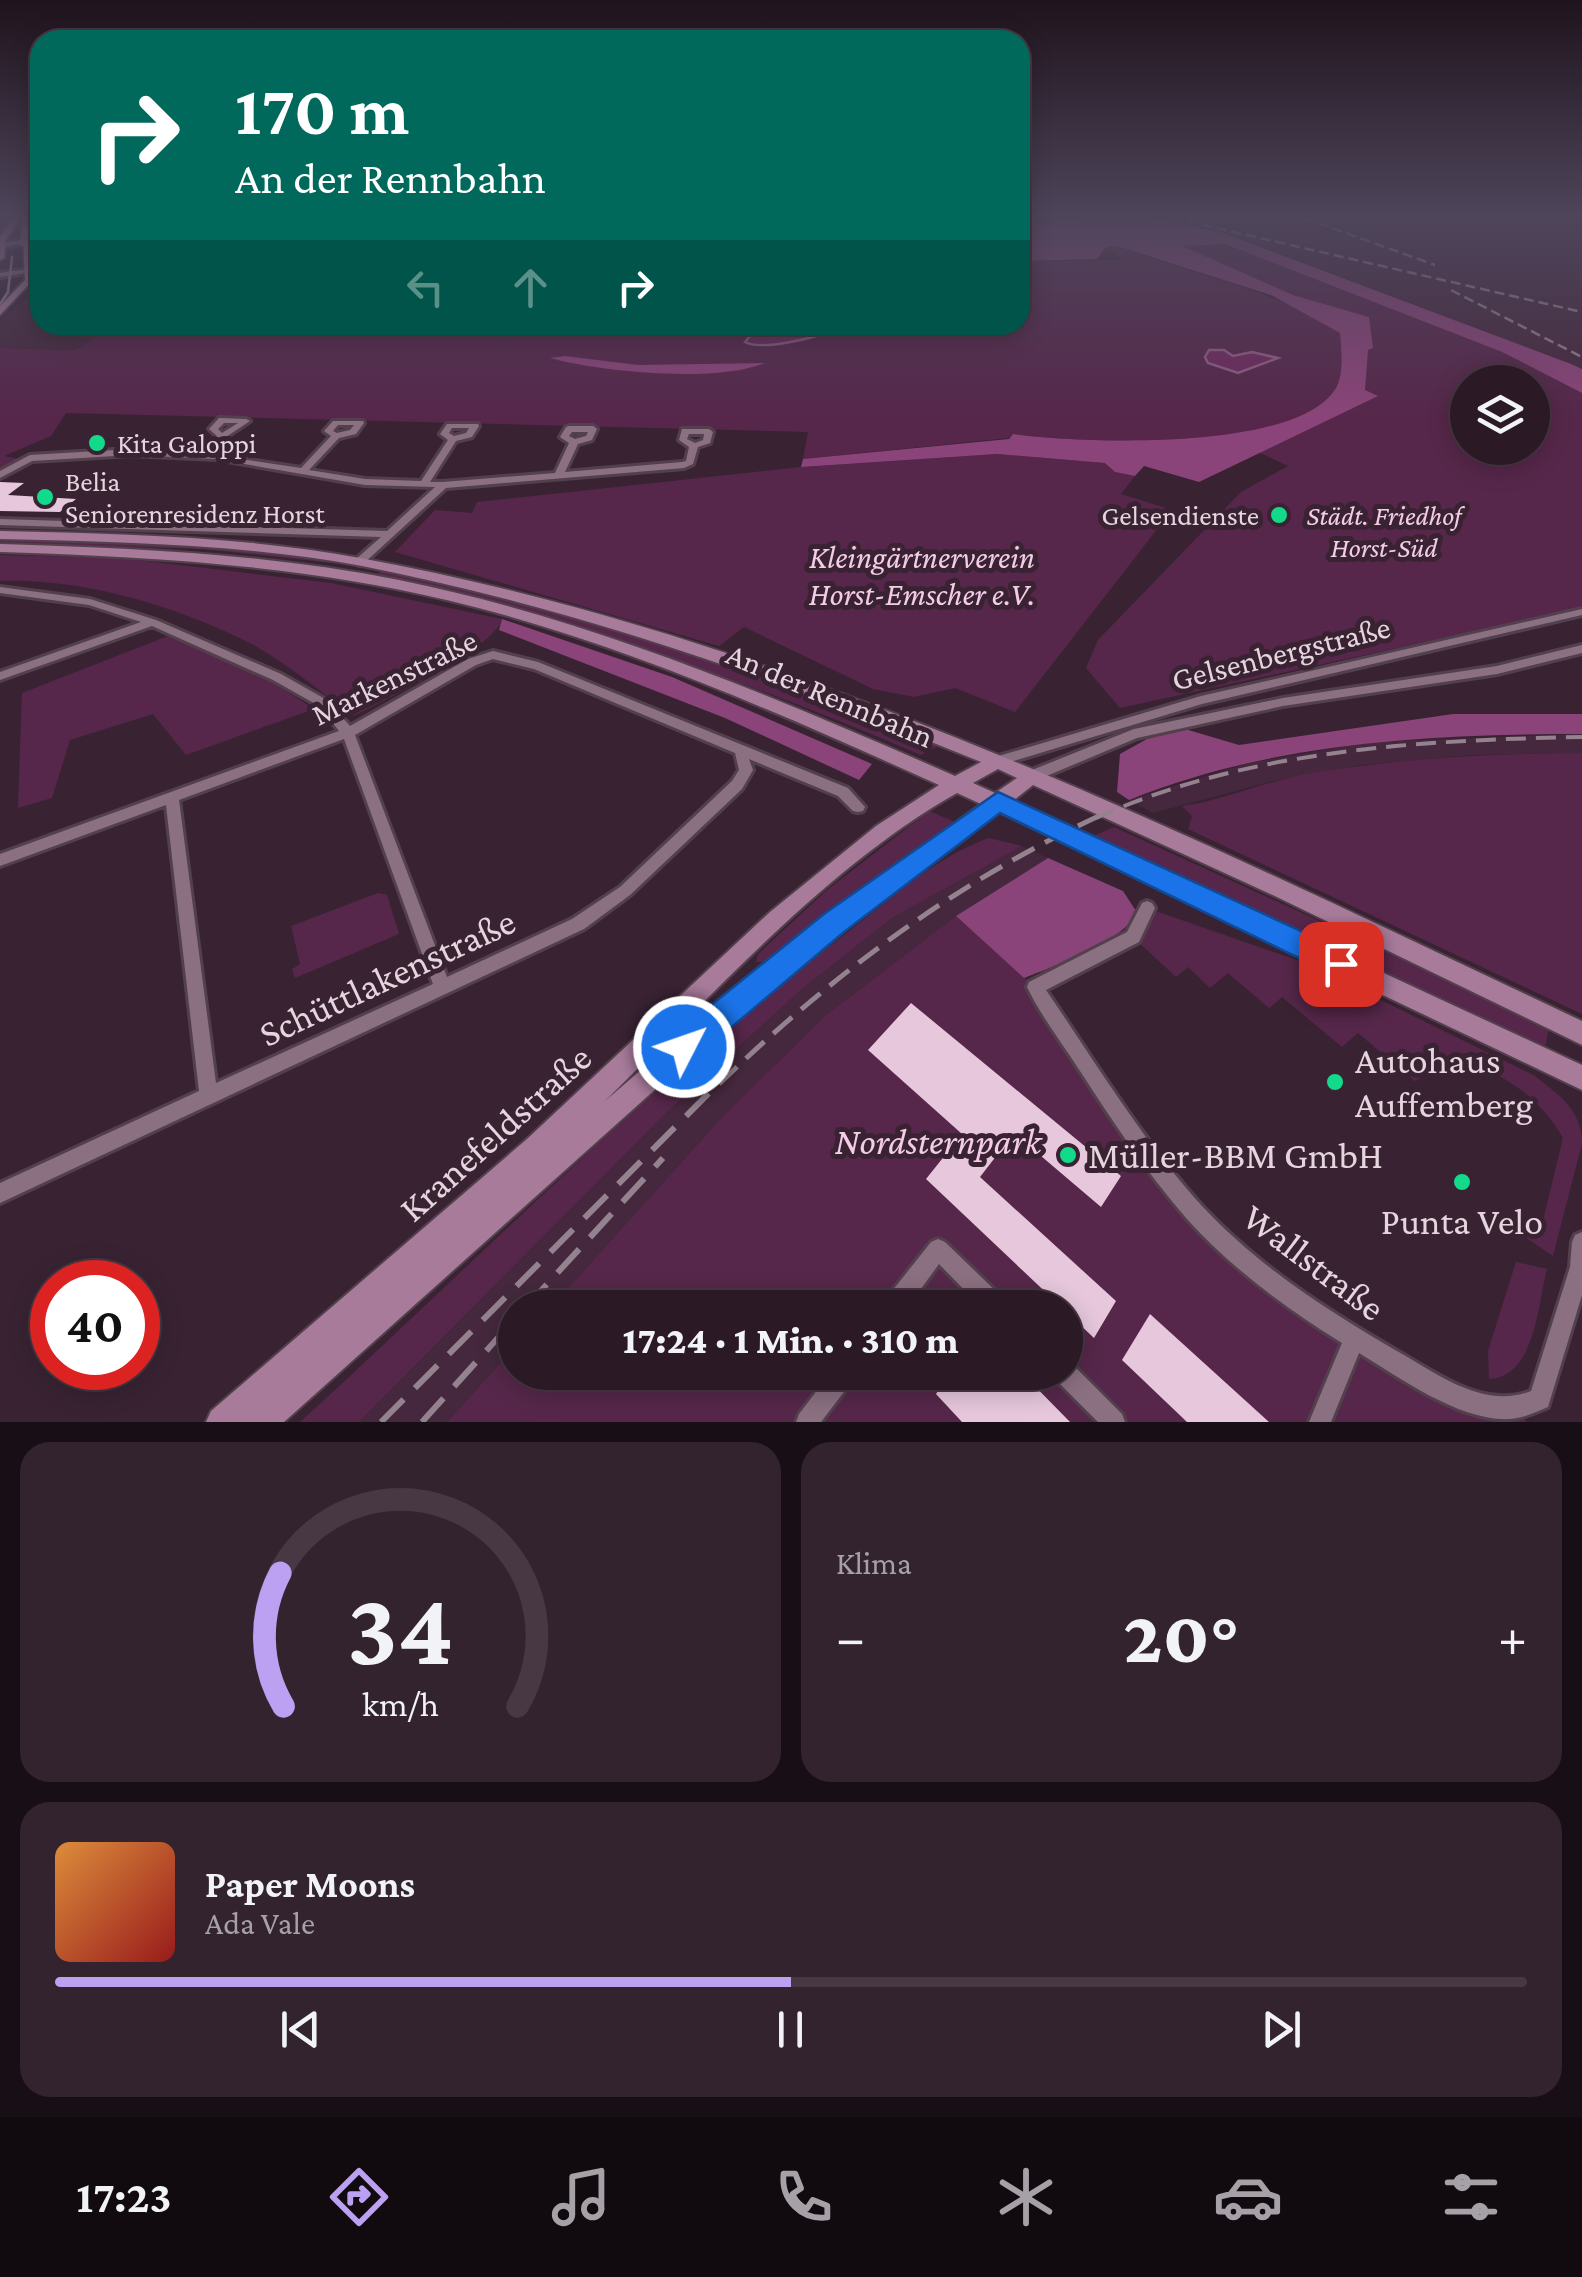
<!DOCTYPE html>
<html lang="de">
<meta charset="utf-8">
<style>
body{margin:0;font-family:"Crimson Pro",serif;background:#33232e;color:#f1f3f6;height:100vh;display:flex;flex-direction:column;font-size:38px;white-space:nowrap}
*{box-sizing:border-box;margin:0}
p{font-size:32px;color:#a6a1a7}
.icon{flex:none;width:55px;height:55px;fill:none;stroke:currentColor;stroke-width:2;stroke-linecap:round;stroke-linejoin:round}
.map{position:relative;height:1422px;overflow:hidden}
.drawer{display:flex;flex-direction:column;gap:20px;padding:20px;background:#180e15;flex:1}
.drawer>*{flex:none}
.guide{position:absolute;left:30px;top:30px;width:1000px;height:305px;border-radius:30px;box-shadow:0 5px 25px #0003,0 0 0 2px #473843;background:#00695c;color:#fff;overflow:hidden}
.buttons{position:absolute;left:1450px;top:365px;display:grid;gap:20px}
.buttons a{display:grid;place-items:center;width:100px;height:100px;border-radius:50%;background:#2b1a26;box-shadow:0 5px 25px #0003,0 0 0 2px #473843;font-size:50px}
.speed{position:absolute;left:30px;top:1260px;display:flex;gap:20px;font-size:50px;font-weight:700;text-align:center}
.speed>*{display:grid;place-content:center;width:130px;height:130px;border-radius:50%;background:#2b1a26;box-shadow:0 5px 25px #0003,0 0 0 2px #473843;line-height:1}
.speed .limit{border:15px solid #d22;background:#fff;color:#111}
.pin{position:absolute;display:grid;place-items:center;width:85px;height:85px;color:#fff;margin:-42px;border-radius:20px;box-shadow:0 5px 15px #0006}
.me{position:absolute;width:110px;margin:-55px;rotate:49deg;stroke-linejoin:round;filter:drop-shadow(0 0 8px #0008)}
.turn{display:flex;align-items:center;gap:35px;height:210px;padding:0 40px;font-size:45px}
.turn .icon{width:130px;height:130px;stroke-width:2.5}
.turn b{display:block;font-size:70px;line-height:85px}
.lanes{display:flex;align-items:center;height:95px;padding:0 40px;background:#0003;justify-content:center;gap:50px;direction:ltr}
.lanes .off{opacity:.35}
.big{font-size:75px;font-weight:800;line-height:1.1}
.drawer .tile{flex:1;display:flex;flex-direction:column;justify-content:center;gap:15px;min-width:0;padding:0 35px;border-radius:30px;background:#33232e}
.drawer .dial{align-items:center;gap:0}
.dial svg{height:260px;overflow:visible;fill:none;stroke:#473843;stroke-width:7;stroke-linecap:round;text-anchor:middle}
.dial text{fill:#f1f3f6;stroke:none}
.song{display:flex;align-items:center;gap:30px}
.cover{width:120px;height:120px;border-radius:15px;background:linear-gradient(135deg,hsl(30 70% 55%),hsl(0 70% 35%))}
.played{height:10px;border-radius:5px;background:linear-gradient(90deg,#bca0f2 50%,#473843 50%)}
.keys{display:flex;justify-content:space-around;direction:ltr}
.heat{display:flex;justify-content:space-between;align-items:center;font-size:55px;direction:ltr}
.drawer .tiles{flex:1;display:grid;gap:20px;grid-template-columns:1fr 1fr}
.tile:last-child{grid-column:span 2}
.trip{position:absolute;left:498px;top:1290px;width:585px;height:100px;border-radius:50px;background:#2b1a26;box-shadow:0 5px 25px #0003,0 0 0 2px #473843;font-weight:800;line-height:100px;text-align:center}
.dock{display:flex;height:160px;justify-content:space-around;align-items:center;background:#110a0f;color:#a6a1a7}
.dock .icon{width:70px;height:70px}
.dock .on{color:#bca0f2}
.dock b{font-size:45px;color:#f1f3f6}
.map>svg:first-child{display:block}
.built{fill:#45283d}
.green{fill:#56274a;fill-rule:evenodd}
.forest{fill:#8b4479}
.water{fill:#6e2a5d;stroke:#915d84;stroke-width:2.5}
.building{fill:#e6c7dc}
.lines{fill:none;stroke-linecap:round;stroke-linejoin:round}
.street-casing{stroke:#53404d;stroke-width:6}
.secondary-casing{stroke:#53404d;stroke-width:4}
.street{fill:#8b7082;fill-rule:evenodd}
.secondary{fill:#a87b9b;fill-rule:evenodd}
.tram{stroke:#94828f;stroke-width:2.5}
.rail-far3{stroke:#94828f;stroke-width:2.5;stroke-dasharray:10 5;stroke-linecap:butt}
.rail-far2{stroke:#94828f;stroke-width:4;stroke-dasharray:20 10;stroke-linecap:butt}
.rail-far1{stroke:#94828f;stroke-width:5;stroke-dasharray:25 12;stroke-linecap:butt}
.rail{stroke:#94828f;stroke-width:6;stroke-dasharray:32 16;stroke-linecap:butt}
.route{fill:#1a73e8;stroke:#114b97;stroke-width:2.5}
.poi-dot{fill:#13d98a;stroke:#392333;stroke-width:4}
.labels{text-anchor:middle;stroke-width:10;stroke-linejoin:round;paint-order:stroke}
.far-poi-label{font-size:28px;fill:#e4d5df;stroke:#392333;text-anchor:start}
.far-park-label{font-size:28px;font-style:italic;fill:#f5cce8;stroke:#392333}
.park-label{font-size:32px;font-style:italic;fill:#f5cce8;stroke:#392333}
.street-label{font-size:32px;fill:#e4d5df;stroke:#392333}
.near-street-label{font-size:38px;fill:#e4d5df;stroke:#392333}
.near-poi-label{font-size:38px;fill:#e4d5df;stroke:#392333;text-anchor:start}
.near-park-label{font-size:38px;font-style:italic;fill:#f5cce8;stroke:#392333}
</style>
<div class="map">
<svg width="1582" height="1422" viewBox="0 0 1582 1422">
<rect width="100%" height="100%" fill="#392333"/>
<path class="built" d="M1149,218H1582V369L1246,240Z
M40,287V325H114L75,350L0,348V320Z
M1582,734V753L1471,755L1361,765L1273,781L1153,813L1129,800L1249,763L1371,742Z
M1022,846L1048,858L956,916L826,1015L724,1115L551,1307L515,1308V1347L447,1422H359L666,1113L802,989L892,918Z"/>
<path class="green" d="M1225,244L1502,352L1582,393V608L1120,708L1086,668L1098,640L1241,492L1288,466L1256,451L1377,396L1365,391L1369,317L1293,295L1179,246ZM1468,382H1532V448H1468Z
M1117,246C1193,276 1271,286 1340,333C1341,348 1344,371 1337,386C1303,453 1078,443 1013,434L1009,438L803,459L808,432L66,413L51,436L4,456L19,459L0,472V348L75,350L114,325H1020V261L1122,260L1112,252L1103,251Z
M997,454L1106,463L1115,472L1135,476L1121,494L1172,510L1015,712L955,688L914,697L873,689L744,627L719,646L395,552L435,510L472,513L477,502L801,467Z
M0,539C115,542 229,546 342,564L203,549L0,544Z
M0,555L120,558L331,583L502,619C493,650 386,699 354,716C320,692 284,660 246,641C172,605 82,578 0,581Z
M382,570C574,613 757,672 940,745L921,755C744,679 565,617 376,576Z
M168,636L265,677L314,709L186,755L153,714L70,740L52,798L18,808L22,693Z
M1582,753V1014L1188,829L1192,816L1182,806C1223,801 1266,781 1307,774C1398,758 1490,754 1582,753Z
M929,811L955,822L770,962H756L758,954L827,890Z
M1114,827L1549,1026L1545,1050L1091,837Z
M989,838L1022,846L892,918L802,989L666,1113L359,1422H300C479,1259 651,1082 844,935C889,901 936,856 989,838Z
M378,893L387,895L399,934L295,978L292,969L300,964L291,926Z
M1147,908L1308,964L1535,1076C1559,1095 1582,1110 1582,1143L1553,1256L1512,1228L1514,1225L1540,1233L1563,1138C1538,1094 1504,1076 1459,1057L1415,1081L1358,1033L1342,1047L1282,997L1269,1008L1228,973L1210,988L1188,967L1176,977L1133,937Z
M956,916L1035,987L1223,1242L1471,1406L1519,1412L1527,1422H447L515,1347V1372H1065V1308L551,1307L724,1115L826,1015Z
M1516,1262L1547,1269C1538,1303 1535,1378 1489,1379L1488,1351Z"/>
<path class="forest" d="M1080,218H1152L1223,233L1571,364L1582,369V393L1502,352L1225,244L1182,246L1293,295L1369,317L1373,348L1368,350L1365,390L1378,396L1199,482L1144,466L1135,476L1115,472L1105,463L997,454L801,467L803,459L1009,439L1013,434C1078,443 1302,453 1337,386C1344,371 1341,348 1340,333L1271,295L1117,246L1106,247L1097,259L1020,261V219L1038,224Z
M565,356L638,365L765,363C715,383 602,372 550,358Z
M502,619L672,677L872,764L859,780L725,718L499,630Z
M1453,714H1582V734C1428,734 1273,742 1129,800L1117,792L1120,754L1147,739L1185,729L1239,745Z
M1048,858L1123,891L1136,911C1130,939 1052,967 1024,978L956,916Z"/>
<path class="water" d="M799,326L835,329C816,338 762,351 745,342L755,330Z
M1209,350H1224L1233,356L1252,352L1278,358L1238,373L1208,363L1205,357Z"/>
<path class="building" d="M0,482L24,483L8,495L76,499L60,512L0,511Z
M911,1003L1121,1176L1101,1207L1014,1133L980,1177L1116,1301L1094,1338L926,1179L962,1134L868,1050Z
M1150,1314L1269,1422H1187L1122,1360Z
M951,1372H1021L1070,1422H962L936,1394Z"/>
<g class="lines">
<defs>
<path id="street" d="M40,236V240L0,248V244Z
M40,267V271L0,277V273Z
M219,418L246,419L250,421L202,453L301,468L331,436L324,431L333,421H363L364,423L356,434L339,438L309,470L365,479L421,481L448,440L440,434L447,424H478L479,426L472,437L456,441L430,482H443L555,473L569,443L560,437L566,427L569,426H593L597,429L592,440L578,444L565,472L682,462L686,461L689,447L679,440L682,429H709L713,432L710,443L698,447L693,464L684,468L446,488L363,564L359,565L354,562L355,560L381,537L0,525V519L387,531L435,487L365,485L216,459L131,455L32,461L0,478V471L30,455L131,449L192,452L217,436L209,429ZM224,423H238L222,433L218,429ZM338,425H354L350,430L337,433L333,431ZM452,428H469L466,433L454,436L449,433ZM572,432H588L586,436L575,439L569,436ZM689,434H704L703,440L695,443L687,439Z
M0,587L90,599L156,620L281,674L327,700L350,726L468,659L493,651L538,662L848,788L865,807L863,811L858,812L853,811L838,796L749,759L753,770L742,789L630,895L584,929L0,1203V1183L199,1091L166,805L0,866V854L339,731L319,706L273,680L152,626L0,680V672L141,622L89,605L0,593ZM493,659L534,669L735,753L739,770L732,781L620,887L572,919L447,977L355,735L476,665ZM344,739L433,984L216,1083L179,800Z
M1582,609V615L1202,704L997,766L992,764L990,761L992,758L1201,696Z
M1582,645V653L1497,674L1283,706L1137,738L1037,780H1027L1025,776L1027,772L1134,729L1283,698L1497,666Z
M1147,901L1152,903L1155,908L1139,942L1046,990C1096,1063 1142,1140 1202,1206C1260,1268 1331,1313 1404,1355C1441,1377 1487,1409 1531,1391L1570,1267L1572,1242L1575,1235L1582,1232V1295L1548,1407C1536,1412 1524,1418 1510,1419C1461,1422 1400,1378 1359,1353L1331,1422H1309L1342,1343C1286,1308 1231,1268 1187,1219C1147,1173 1113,1122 1080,1071C1062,1043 1041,1016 1027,987L1029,982L1127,932L1142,903Z
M938,1239L945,1242L1005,1300L1007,1308H982L939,1264L907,1308H883L885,1300L931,1242Z
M1065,1361L1072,1364L1122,1414L1125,1422H1098L1056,1380L1053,1372H1065Z
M831,1372H856L853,1380L821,1422H796L799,1414Z"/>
<path id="secondary" d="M13,218H20L6,240L4,258L0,260V237Z
M22,218H30L33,280L0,315V306L25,280Z
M0,531C120,534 242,536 360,558C792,637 1188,835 1582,1021V1045L1279,898L1033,785L1013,801L1582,1065V1090L999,812L773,984L284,1422H206L211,1411L527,1139L770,912L876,826L939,785C781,714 620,642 451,601C303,565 151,557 0,552V544C134,548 268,554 399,580C592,619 775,697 955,776L981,762C779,680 576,608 362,566C243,544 120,542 0,539ZM998,769L1017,778L995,793L973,783ZM957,793L981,804L757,970L605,1101C712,996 826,867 957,793Z"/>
</defs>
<use href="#street" class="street-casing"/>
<use href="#secondary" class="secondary-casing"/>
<use href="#street" class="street"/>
<use href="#secondary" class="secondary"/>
<path class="tram" d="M21,245L24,218
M0,304L8,292L12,257"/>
<path class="rail-far3" d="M1173,218L1582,312
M1304,218L1435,265
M1451,290L1582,357"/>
<path class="rail-far2" d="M1096,818C1246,750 1419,740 1582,737"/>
<path class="rail-far1" d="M719,1084C833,974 957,881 1101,815"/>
<path class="rail" d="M525,1308L663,1158
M381,1422L721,1081
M422,1422L515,1319"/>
</g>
<linearGradient id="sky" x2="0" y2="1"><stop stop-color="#1f131c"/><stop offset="0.52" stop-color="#4e455b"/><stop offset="1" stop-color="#4e455b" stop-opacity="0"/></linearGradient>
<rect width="1582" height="417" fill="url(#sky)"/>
<path class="route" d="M998,792L1351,954L1355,964L1351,973L1341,977L1330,973L1000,813L844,932L695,1058L684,1062L673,1058L668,1047L673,1036L824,914Z"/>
<g class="poi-dot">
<circle cx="97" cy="443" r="10"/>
<circle cx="45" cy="497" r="10"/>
<circle cx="1279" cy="515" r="10"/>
<circle cx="1335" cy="1082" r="10"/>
<circle cx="1068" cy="1155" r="10"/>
<circle cx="1462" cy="1182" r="10"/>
</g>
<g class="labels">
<g class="far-poi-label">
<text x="117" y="453">Kita Galoppi</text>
<text x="65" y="491">Belia<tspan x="65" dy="32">Seniorenresidenz Horst</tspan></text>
<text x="1259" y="525" text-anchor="end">Gelsendienste</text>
</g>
<g class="far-park-label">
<text x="1384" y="525">Städt. Friedhof<tspan x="1384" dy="32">Horst-Süd</tspan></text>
</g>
<g class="park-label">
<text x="922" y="568">Kleingärtnerverein<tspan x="922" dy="37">Horst-Emscher e.V.</tspan></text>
</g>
<g class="street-label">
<text transform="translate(1281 653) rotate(-14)" y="11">Gelsenbergstraße</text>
<text transform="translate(394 677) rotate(-26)" y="11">Markenstraße</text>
<text transform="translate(830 695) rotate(23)" y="11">An der Rennbahn</text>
</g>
<g class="near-street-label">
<text transform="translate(387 977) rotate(-25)" y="13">Schüttlakenstraße</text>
<text transform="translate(495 1133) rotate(-42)" y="13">Kranefeldstraße</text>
<text transform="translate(1314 1262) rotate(37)" y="13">Wallstraße</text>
</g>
<g class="near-poi-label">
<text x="1355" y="1073">Autohaus<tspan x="1355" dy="44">Auffemberg</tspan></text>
<text x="1088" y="1168">Müller-BBM GmbH</text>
<text x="1462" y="1234" text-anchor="middle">Punta Velo</text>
</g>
<g class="near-park-label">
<text x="938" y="1154">Nordsternpark</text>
</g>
</g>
</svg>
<div class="buttons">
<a><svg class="icon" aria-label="layers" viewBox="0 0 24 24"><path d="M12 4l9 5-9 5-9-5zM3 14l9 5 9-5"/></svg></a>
</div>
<div class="speed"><div class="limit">40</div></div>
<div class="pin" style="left:1341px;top:964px;background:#d93025"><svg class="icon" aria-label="arrive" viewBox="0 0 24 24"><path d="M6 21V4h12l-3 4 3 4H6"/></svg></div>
<svg class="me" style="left:684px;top:1047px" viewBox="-20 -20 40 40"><circle r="17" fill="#1a73e8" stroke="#fff" stroke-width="3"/><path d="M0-11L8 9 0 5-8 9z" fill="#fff"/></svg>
<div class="trip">17:24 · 1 Min. · 310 m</div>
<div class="guide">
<div class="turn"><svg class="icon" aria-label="right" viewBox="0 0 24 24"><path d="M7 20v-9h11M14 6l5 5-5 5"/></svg><div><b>170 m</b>An der Rennbahn</div></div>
<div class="lanes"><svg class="icon off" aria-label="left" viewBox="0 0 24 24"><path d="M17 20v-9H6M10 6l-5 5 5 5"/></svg><svg class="icon off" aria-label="ahead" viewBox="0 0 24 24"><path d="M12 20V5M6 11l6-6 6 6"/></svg><svg class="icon" aria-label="right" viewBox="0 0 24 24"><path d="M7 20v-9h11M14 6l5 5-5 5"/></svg></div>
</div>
</div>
<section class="drawer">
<div class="tiles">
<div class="tile dial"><svg viewBox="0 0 100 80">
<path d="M14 69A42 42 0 1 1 86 69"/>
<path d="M14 69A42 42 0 0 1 13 28" stroke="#bca0f2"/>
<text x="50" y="56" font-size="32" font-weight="700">34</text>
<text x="50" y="72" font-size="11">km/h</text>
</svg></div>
<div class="tile"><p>Klima</p>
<div class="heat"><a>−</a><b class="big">20°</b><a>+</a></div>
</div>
<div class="tile">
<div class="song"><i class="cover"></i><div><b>Paper Moons</b><p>Ada Vale</p></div></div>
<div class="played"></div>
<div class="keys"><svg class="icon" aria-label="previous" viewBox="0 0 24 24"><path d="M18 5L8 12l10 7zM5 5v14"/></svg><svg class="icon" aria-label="pause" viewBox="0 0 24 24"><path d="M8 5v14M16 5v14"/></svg><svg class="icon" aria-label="next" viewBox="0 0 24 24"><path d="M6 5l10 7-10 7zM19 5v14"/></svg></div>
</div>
</div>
</section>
<nav class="dock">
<b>17:23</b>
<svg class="icon on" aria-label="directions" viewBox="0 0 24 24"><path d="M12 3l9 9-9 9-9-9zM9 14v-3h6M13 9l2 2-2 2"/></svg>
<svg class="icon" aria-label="music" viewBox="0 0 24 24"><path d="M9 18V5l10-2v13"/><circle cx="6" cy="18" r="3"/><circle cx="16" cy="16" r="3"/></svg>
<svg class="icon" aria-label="phone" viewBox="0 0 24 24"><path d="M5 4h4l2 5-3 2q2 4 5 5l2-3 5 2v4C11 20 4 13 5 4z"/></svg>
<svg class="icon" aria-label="climate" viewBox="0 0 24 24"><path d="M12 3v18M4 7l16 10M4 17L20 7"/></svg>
<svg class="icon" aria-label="car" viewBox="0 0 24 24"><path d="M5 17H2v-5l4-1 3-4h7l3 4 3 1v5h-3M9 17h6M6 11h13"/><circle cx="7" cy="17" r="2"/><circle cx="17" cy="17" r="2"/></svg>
<svg class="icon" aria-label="filters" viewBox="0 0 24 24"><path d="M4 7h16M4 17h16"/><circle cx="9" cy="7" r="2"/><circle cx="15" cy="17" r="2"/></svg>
</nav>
